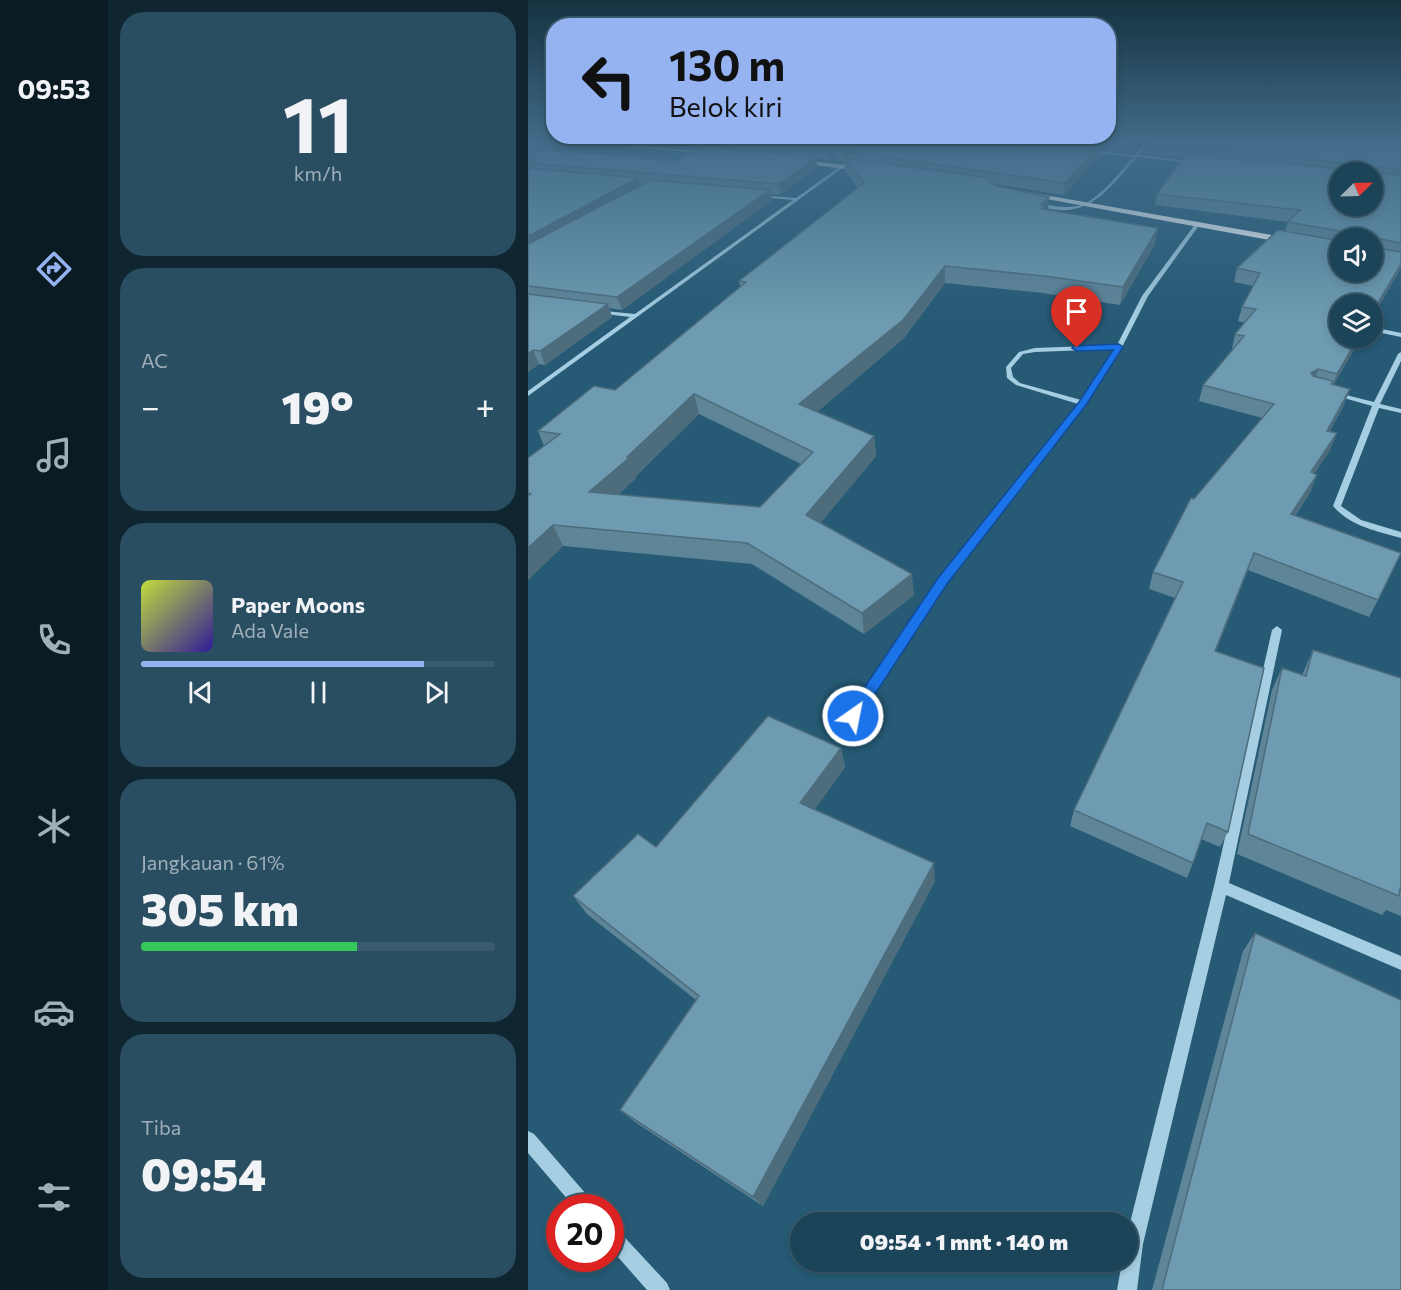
<!DOCTYPE html>
<html lang="id">
<meta charset="utf-8">
<style>
body{margin:0;font-family:Commissioner,sans-serif;background:#294e61;color:#f1f3f6;height:100vh;display:flex;flex-direction:column;font-size:22px;white-space:nowrap}
*{box-sizing:border-box;margin:0}
p{font-size:20px;color:#a0b0ba}
.icon{flex:none;width:33px;height:33px;fill:none;stroke:currentColor;stroke-width:2;stroke-linecap:round;stroke-linejoin:round}
.map{position:relative;flex:1;overflow:hidden}
.sheet{display:flex;flex-direction:column;gap:12px;padding:12px;background:#0f2530;width:420px}
.sheet>*{flex:none}
.banner{position:absolute;left:18px;top:18px;width:570px;height:126px;border-radius:24px;box-shadow:0 3px 9px #0003,0 0 0 2px #3a5c6e;background:#95b2f1;color:#111;overflow:hidden}
.needle{width:39px;rotate:67deg}
.fabs{position:absolute;left:801px;top:162px;display:grid;gap:12px}
.fabs a{display:grid;place-items:center;width:54px;height:54px;border-radius:50%;background:#1c4458;box-shadow:0 3px 9px #0003,0 0 0 2px #3a5c6e;font-size:30px}
.speed{position:absolute;left:18px;top:1194px;display:flex;gap:12px;font-size:30px;font-weight:700;text-align:center}
.speed>*{display:grid;place-content:center;width:78px;height:78px;border-radius:50%;background:#1c4458;box-shadow:0 3px 9px #0003,0 0 0 2px #3a5c6e;line-height:1}
.speed .limit{border:9px solid #d22;background:#fff;color:#111}
.pin{position:absolute;display:grid;place-items:center;width:51px;height:51px;color:#fff;margin:-62px -26px;border-radius:50% 50% 50% 0;rotate:-45deg;box-shadow:0 0 6px #0007}
.pin .icon{rotate:45deg}
.me{position:absolute;width:66px;margin:-33px;rotate:33deg;stroke-linejoin:round;filter:drop-shadow(0 0 4px #0008)}
.turn{display:flex;align-items:center;gap:21px;height:126px;padding:0 24px;font-size:27px}
.turn .icon{width:78px;height:78px;stroke-width:2.5}
.turn b{display:block;font-size:42px;line-height:51px}
.big{font-size:45px;font-weight:800;line-height:1.1}
.sheet .card{flex:1;display:flex;flex-direction:column;justify-content:center;gap:9px;min-width:0;padding:0 21px;border-radius:24px;background:#294e61}
.sheet .dial{align-items:center;gap:0}
.dial b{font-size:78px;line-height:1}
.song{display:flex;align-items:center;gap:18px}
.cover{width:72px;height:72px;border-radius:9px;background:linear-gradient(135deg,hsl(70 70% 55%),hsl(250 70% 35%))}
.played{height:6px;border-radius:3px;background:linear-gradient(90deg,#95b2f1 80%,#3a5c6e 80%)}
.keys{display:flex;justify-content:space-around;direction:ltr}
.heat{display:flex;justify-content:space-between;align-items:center;font-size:33px;direction:ltr}
.charge{height:9px;border-radius:4px;background:linear-gradient(90deg,#34c759 61%,#3a5c6e 0)}
.trip{position:absolute;left:262px;top:1212px;width:348px;height:60px;border-radius:30px;background:#1c4458;box-shadow:0 3px 9px #0003,0 0 0 2px #3a5c6e;font-weight:800;line-height:60px;text-align:center}
main{display:flex;flex:1;min-height:0}
.tab-bar{display:flex;flex-direction:column;width:108px;justify-content:space-around;align-items:center;background:#0b1b23;color:#a0b0ba}
.tab-bar .icon{width:42px;height:42px}
.tab-bar .current{color:#95b2f1}
.tab-bar b{font-size:27px;color:#f1f3f6}
.map>svg:first-child{display:block}
.lines{fill:none;stroke-linecap:round;stroke-linejoin:round}
.minor{fill:#a6cee2;fill-rule:evenodd}
.highway{fill:#fff;fill-rule:evenodd}
.wall{fill:#5f8598;fill-rule:evenodd}
.shaded-wall{fill:#4d6c7c}
.building{fill:#6e9bb1;stroke:#4d6c7c;stroke-width:1.5;fill-rule:evenodd}
.route{fill:#1a73e8;stroke:#114b97;stroke-width:1.5}
</style>
<main>
<nav class="tab-bar">
<b>09:53</b>
<svg class="icon current" aria-label="directions" viewBox="0 0 24 24"><path d="M12 3l9 9-9 9-9-9zM9 14v-3h6M13 9l2 2-2 2"/></svg>
<svg class="icon" aria-label="music" viewBox="0 0 24 24"><path d="M9 18V5l10-2v13"/><circle cx="6" cy="18" r="3"/><circle cx="16" cy="16" r="3"/></svg>
<svg class="icon" aria-label="phone" viewBox="0 0 24 24"><path d="M5 4h4l2 5-3 2q2 4 5 5l2-3 5 2v4C11 20 4 13 5 4z"/></svg>
<svg class="icon" aria-label="climate" viewBox="0 0 24 24"><path d="M12 3v18M4 7l16 10M4 17L20 7"/></svg>
<svg class="icon" aria-label="car" viewBox="0 0 24 24"><path d="M5 17H2v-5l4-1 3-4h7l3 4 3 1v5h-3M9 17h6M6 11h13"/><circle cx="7" cy="17" r="2"/><circle cx="17" cy="17" r="2"/></svg>
<svg class="icon" aria-label="filters" viewBox="0 0 24 24"><path d="M4 7h16M4 17h16"/><circle cx="9" cy="7" r="2"/><circle cx="15" cy="17" r="2"/></svg>
</nav>
<section class="sheet">
<div class="card dial"><b>11</b><p>km/h</p></div>
<div class="card"><p>AC</p>
<div class="heat"><a>−</a><b class="big">19°</b><a>+</a></div>
</div>
<div class="card">
<div class="song"><i class="cover"></i><div><b>Paper Moons</b><p>Ada Vale</p></div></div>
<div class="played"></div>
<div class="keys"><svg class="icon" aria-label="previous" viewBox="0 0 24 24"><path d="M18 5L8 12l10 7zM5 5v14"/></svg><svg class="icon" aria-label="pause" viewBox="0 0 24 24"><path d="M8 5v14M16 5v14"/></svg><svg class="icon" aria-label="next" viewBox="0 0 24 24"><path d="M6 5l10 7-10 7zM19 5v14"/></svg></div>
</div>
<div class="card"><p>Jangkauan · 61%</p><b class="big">305 km</b><div class="charge"></div></div>
<div class="card"><p>Tiba</p><b class="big">09:54</b></div>
</section>
<div class="map">
<svg width="873" height="1290" viewBox="0 0 873 1290">
<rect width="100%" height="100%" fill="#265a75"/>
<g class="lines">
<path class="minor" d="M120,141H124L111,147L108,146Z
M619,141H623L611,155L670,162L668,163L609,157C579,192 556,224 506,204L508,203C521,205 536,209 550,206C569,202 593,171 605,157L558,152L557,150L607,155Z
M321,160L324,161L0,396V391L102,317L69,313L67,312V310L107,314L265,200L230,197L228,195L268,198Z
M668,223L672,224L620,296L594,347L558,405L417,583L329,719L325,720L321,719L319,716L321,713L411,579L550,404L488,385L479,378L478,367L491,352L507,348L589,345L614,296ZM586,349L553,400L492,383L485,377L483,368L495,354L507,352Z
M844,327L873,333V337L844,331Z
M873,352V361L852,404L873,409V413L851,408L813,506L833,520L873,532V538C848,531 822,526 805,506L844,406L802,394L806,392L846,402L870,354Z
M749,626L754,630L701,883L873,956V970L698,895L615,1244L609,1290H589L594,1262H600V1231L686,886L744,630Z
M0,1131L6,1134L65,1202L68,1208H47L0,1153Z
M82,1225L88,1228L139,1283L142,1290H119L82,1248Z"/>
<path class="highway" d="M34,141H57L197,153L194,155Z
M266,159L340,168L344,170L340,172L264,162Z
M494,191L812,247V253L497,195H494Z"/>
</g>
<path class="wall" d="M0,141L42,144L28,150L149,161L195,148L194,141H616L606,153L573,150L572,156L536,195L466,184L520,210L627,244L592,305L515,293L417,283L376,338L289,412L346,436L348,456L292,523L386,595L336,634L224,564L35,546L0,580V458L16,446L10,431L87,390L212,287L211,281L330,188L317,171L316,161H309L305,156L300,160L288,159L289,168L253,194H243L244,200L94,310L81,308L84,317L17,365L11,364L0,372ZM171,414L273,464L232,507L90,495L108,478V476Z
M873,141V268L844,318V304H812V338H833L805,385L816,405L802,431L809,433L802,450L786,474L783,491L767,516L850,600L841,617L720,570L688,651L700,832L692,847L673,839L665,863L659,878L542,826L546,810L647,598L621,589L625,572L666,499L734,418L671,401L675,385L705,349H704L707,334L717,323L710,321L714,307L725,286L706,282L709,268L757,231L760,222L627,205L629,194L656,157L615,153L617,143ZM812,238H844L812,272Z
M785,650L873,678V916L858,910L854,915L709,854L744,690L754,668L774,675Z
M313,748L317,767L287,809L407,881L235,1206L107,1122L92,1110L168,1000L59,914L45,896L128,847Z
M727,933L873,1290H624L715,951Z"/>
<path class="shaded-wall" d="M25,141H41L42,144L11,159L8,149Z
M609,141H616L606,153L608,142Z
M304,145L305,156L300,160L299,149Z
M573,145L572,156L536,195L537,183Z
M321,147L322,158L318,160L316,158V161L315,162L314,151Z
M288,158L289,168L253,194L251,184Z
M110,178L112,189L0,250V236Z
M242,190L244,200L94,310L89,297Z
M521,197L520,212L517,215L513,205Z
M630,228L627,244L592,305L595,287Z
M873,264V268L844,318V313Z
M417,266V283L376,338L275,424L271,404Z
M80,304L84,317L17,365L12,351Z
M830,338H833L803,389L809,374Z
M5,350L11,364L0,372V354Z
M790,369L785,385L783,373Z
M822,389L816,405L793,447L799,431Z
M166,394L171,414L108,476V478L70,513L61,492Z
M809,433L802,450L776,489L783,472Z
M346,436L348,456L282,536L278,515Z
M789,475L783,491L756,531L763,514Z
M25,525L35,546L0,580V548Z
M726,553L720,570L681,668L687,651Z
M384,574L386,595L336,634L334,613Z
M313,748L317,767L278,822L272,803Z
M406,863L407,881L235,1206L225,1197Z"/>
<path class="building" d="M0,141H25L8,149L149,161L179,146L288,158L251,184L0,163Z
M213,141H531L573,145L537,183L324,152L325,149L321,147L314,151L308,150L304,145L299,149Z
M590,141H609L608,142Z
M619,141H873V169L848,167L846,169L848,173L873,175V243L847,238L848,248L873,252V264L844,313V304H819V303L811,302L807,305L808,308L812,309V338H830L809,374L790,369L783,373L785,376L805,381L803,384L822,389L799,431L809,433L783,472L789,475L763,514L873,553L850,600L726,553L687,651L736,668L700,832L679,823L665,863L546,810L655,582L625,572L663,498L666,499L746,404L675,385L716,336L707,334L728,309L714,307L732,273L709,268L750,230L812,241V272H844V238H818L817,232L760,222L772,210L629,194L658,154L815,169L818,165L816,163L617,143ZM812,172H844V206H812Z
M316,158L461,178V181L468,186L521,197L513,205H517L514,209L630,228L595,287L516,276L417,266L375,320L271,404L346,436L278,515L384,574L334,613L219,543L25,525L0,548V496L3,494L0,493V458L32,434L10,431L66,386L87,390L218,282L211,281L336,183ZM166,394L285,452L232,507L61,492L101,458L99,457Z
M0,168L110,178L0,236Z
M123,180L242,190L89,297L0,286V244Z
M0,294L80,304L12,351L5,350L0,354Z
M785,650L873,678V890L872,889L871,896L720,834L754,668L778,676Z
M240,716L313,748L272,803L406,863L225,1197L92,1110L171,996L45,896L110,834L128,847Z
M727,933L873,1000V1290H634Z"/>
<linearGradient id="sky" x2="0" y2="1"><stop stop-color="#153240"/><stop offset="0.44" stop-color="#416b89"/><stop offset="1" stop-color="#416b89" stop-opacity="0"/></linearGradient>
<rect width="873" height="321" fill="url(#sky)"/>
<path class="route" d="M591,344L595,347L558,405L419,584L330,720H320L318,716L320,712L410,578L551,402L585,350L549,351L544,348L546,346Z"/>
</svg>
<div class="fabs">
<a><svg class="needle" viewBox="-14 -14 28 28"><path d="M0-13l5 13h-10z" fill="#e53935"/><path d="M0 13l5-13h-10z" fill="#a0b0ba"/></svg></a>
<a><svg class="icon" aria-label="sound" viewBox="0 0 24 24"><path d="M4 9h4l5-4v14l-5-4H4zM17 9q2 3 0 6"/></svg></a>
<a><svg class="icon" aria-label="layers" viewBox="0 0 24 24"><path d="M12 4l9 5-9 5-9-5zM3 14l9 5 9-5"/></svg></a>
</div>
<div class="speed"><div class="limit">20</div></div>
<div class="pin" style="left:549px;top:348px;background:#d93025"><svg class="icon" aria-label="arrive" viewBox="0 0 24 24"><path d="M6 21V4h12l-3 4 3 4H6"/></svg></div>
<svg class="me" style="left:325px;top:716px" viewBox="-20 -20 40 40"><circle r="17" fill="#1a73e8" stroke="#fff" stroke-width="3"/><path d="M0-11L8 9 0 5-8 9z" fill="#fff"/></svg>
<div class="trip">09:54 · 1 mnt · 140 m</div>
<div class="banner">
<div class="turn"><svg class="icon" aria-label="left" viewBox="0 0 24 24"><path d="M17 20v-9H6M10 6l-5 5 5 5"/></svg><div><b>130 m</b>Belok kiri</div></div>
</div>
</div>
</main>
